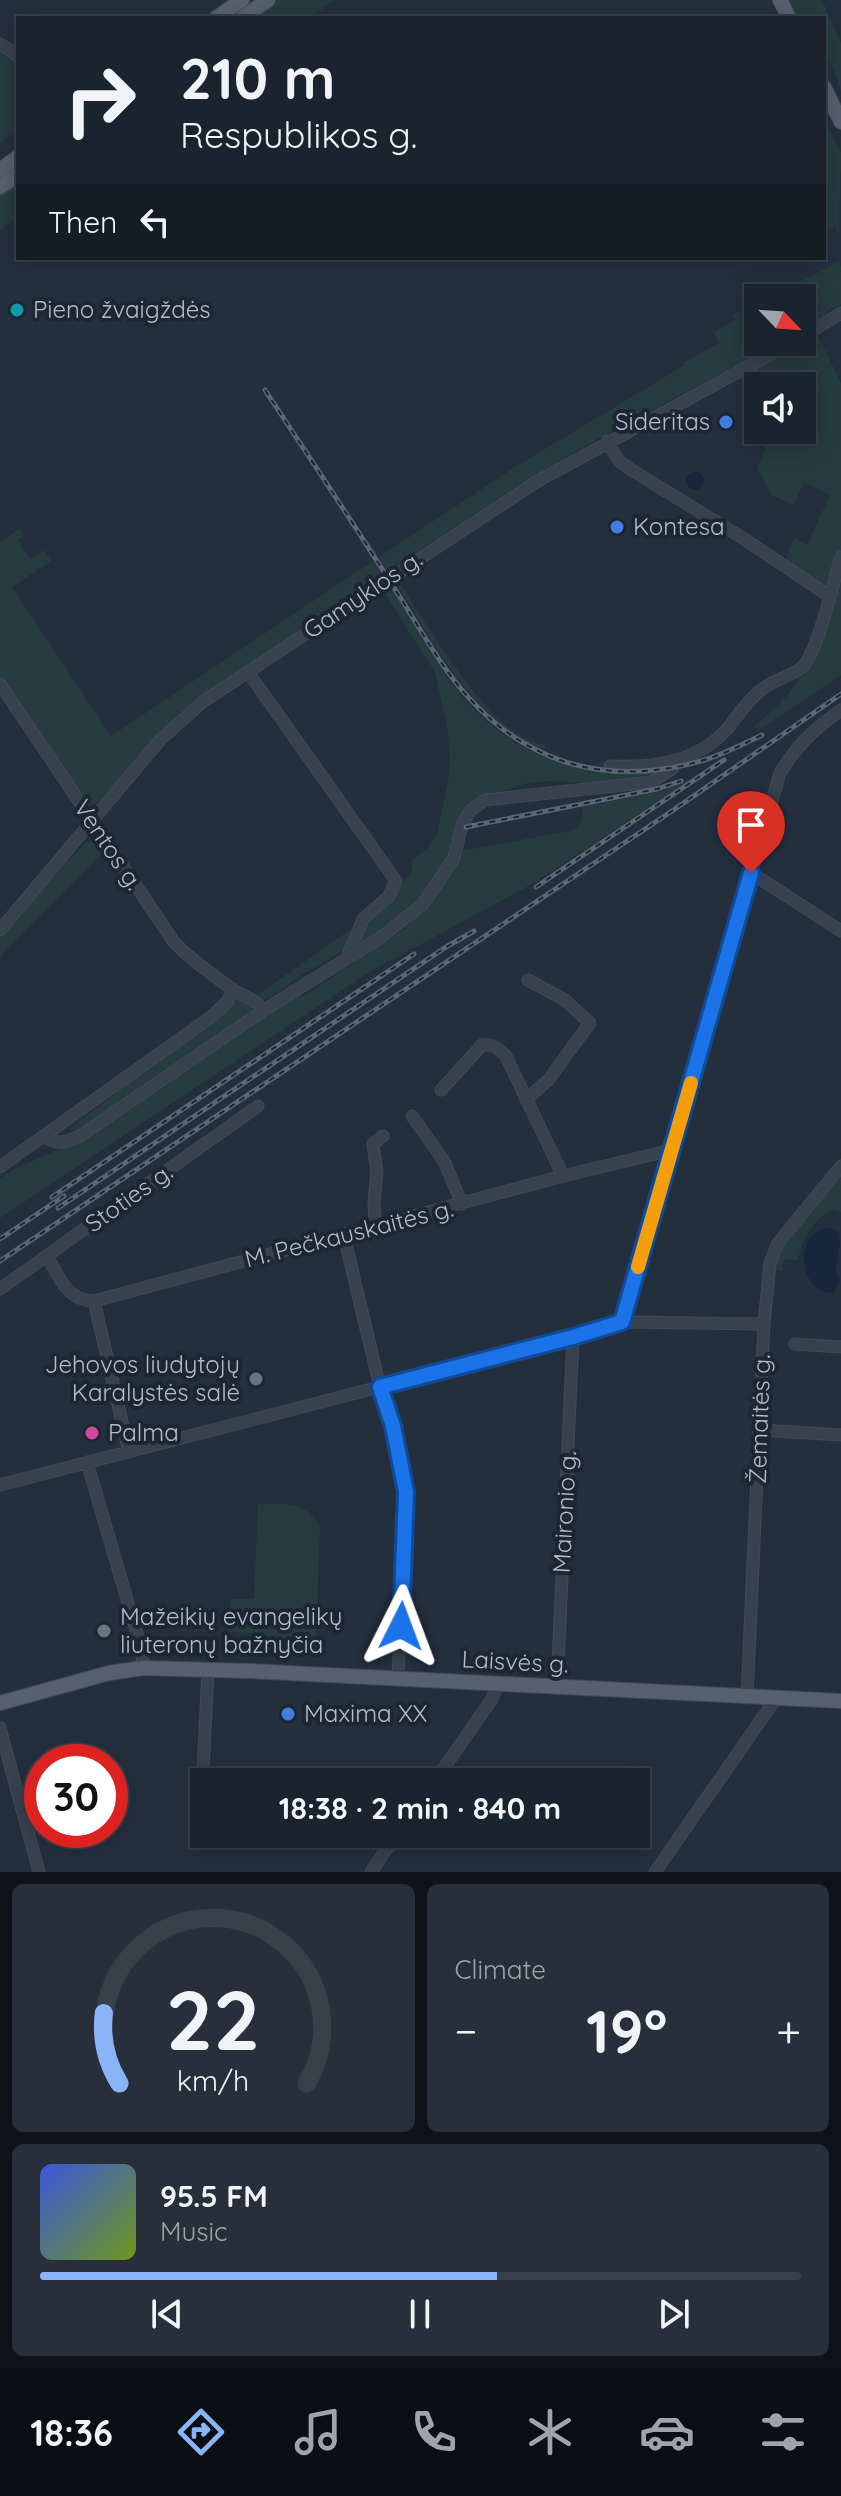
<!DOCTYPE html>
<meta charset="utf-8">
<style>
body{margin:0;font-family:Quicksand,sans-serif;background:#282f3a;color:#f1f3f6;height:100vh;display:flex;flex-direction:column;font-size:30px;white-space:nowrap}
*{box-sizing:border-box;margin:0}
p{font-size:26px;color:#a0a4aa}
.icon{flex:none;width:44px;height:44px;fill:none;stroke:currentColor;stroke-width:2;stroke-linecap:round;stroke-linejoin:round}
.map{position:relative;height:1872px;overflow:hidden}
.panel{display:flex;flex-direction:column;gap:12px;padding:12px;background:#0f1319;flex:1}
.panel>*{flex:none}
.guide{position:absolute;left:16px;top:16px;width:810px;height:244px;border-radius:0px;box-shadow:0 4px 20px #0003,0 0 0 2px #39404a;background:#1b232e;color:#f1f3f6;overflow:hidden}
.needle{width:52px;rotate:115deg}
.controls{position:absolute;left:744px;top:284px;display:grid;gap:16px}
.controls a{display:grid;place-items:center;width:72px;height:72px;border-radius:0px;background:#1b232e;box-shadow:0 4px 20px #0003,0 0 0 2px #39404a;font-size:40px}
.speed{position:absolute;left:24px;top:1744px;display:flex;gap:16px;font-size:40px;font-weight:700;text-align:center}
.speed>*{display:grid;place-content:center;width:104px;height:104px;border-radius:50%;background:#1b232e;box-shadow:0 4px 20px #0003,0 0 0 2px #39404a;line-height:1}
.speed .limit{border:12px solid #d22;background:#fff;color:#111}
.pin{position:absolute;display:grid;place-items:center;width:68px;height:68px;color:#fff;margin:-82px -34px;border-radius:50% 50% 50% 0;rotate:-45deg;box-shadow:0 0 8px #0007}
.pin .icon{rotate:45deg}
.me{position:absolute;width:88px;margin:-44px;rotate:3deg;stroke-linejoin:round;filter:drop-shadow(0 0 6px #0008)}
.turn{display:flex;align-items:center;gap:28px;height:168px;padding:0 32px;font-size:36px}
.turn .icon{width:104px;height:104px;stroke-width:2.5}
.turn b{display:block;font-size:56px;line-height:68px}
.then{display:flex;align-items:center;height:76px;padding:0 32px;background:#0003;gap:16px;font-size:30px}
.big{font-size:60px;font-weight:800;line-height:1.1}
.panel .tile{flex:1;display:flex;flex-direction:column;justify-content:center;gap:12px;min-width:0;padding:0 28px;border-radius:12px;background:#282f3a}
.panel .dial{align-items:center;gap:0}
.dial svg{height:208px;overflow:visible;fill:none;stroke:#39404a;stroke-width:7;stroke-linecap:round;text-anchor:middle}
.dial text{fill:#f1f3f6;stroke:none}
.song{display:flex;align-items:center;gap:24px}
.cover{width:96px;height:96px;border-radius:12px;background:linear-gradient(135deg,hsl(230 70% 55%),hsl(80 70% 35%))}
.played{height:8px;border-radius:4px;background:linear-gradient(90deg,#8ab4f8 60%,#39404a 60%)}
.keys{display:flex;justify-content:space-around;direction:ltr}
.heat{display:flex;justify-content:space-between;align-items:center;font-size:44px;direction:ltr}
.panel .tiles{flex:1;display:grid;gap:12px;grid-template-columns:1fr 1fr}
.tile:last-child{grid-column:span 2}
.trip{position:absolute;left:190px;top:1768px;width:460px;height:80px;border-radius:0px;background:#1b232e;box-shadow:0 4px 20px #0003,0 0 0 2px #39404a;font-weight:800;line-height:80px;text-align:center}
.dock{display:flex;height:128px;justify-content:space-around;align-items:center;background:#0b0e12;color:#a0a4aa}
.dock .icon{width:56px;height:56px}
.dock .current{color:#8ab4f8}
.dock b{font-size:36px;color:#f1f3f6}
.map>svg:first-child{display:block}
.green{fill:#263c3f}
.water{fill:#17263c}
.lines{fill:none;stroke-linecap:round;stroke-linejoin:round}
.minor-casing{stroke:#414a57;stroke-width:13}
.major-casing{stroke:#414a57;stroke-width:16}
.minor{stroke:#38414e;stroke-width:11}
.major{stroke:#56606e;stroke-width:14}
.rail-casing{stroke:#5a6575;stroke-width:5}
.rail{stroke:#1d2633;stroke-width:2;stroke-dasharray:6;stroke-linecap:butt}
.route-casing{stroke:#114b97;stroke-width:20}
.route{stroke:#1a73e8;stroke-width:14}
.slow{stroke:#f59e0b;stroke-width:14}
.culture-dot{fill:#0f9aa8;stroke:#1d2633;stroke-width:3}
.shop-dot{fill:#3f7fe0;stroke:#1d2633;stroke-width:3}
.worship-dot{fill:#6b7280;stroke:#1d2633;stroke-width:3}
.hotel-dot{fill:#d1479c;stroke:#1d2633;stroke-width:3}
.labels{text-anchor:middle;stroke-width:8;stroke-linejoin:round;paint-order:stroke}
.poi-label{font-size:24px;fill:#b4bcc9;stroke:#1d2633;text-anchor:start}
.street-label{font-size:24px;fill:#b4bcc9;stroke:#1d2633}
</style>
<div class="map">
<svg width="841" height="1872" viewBox="0 0 841 1872">
<rect width="100%" height="100%" fill="#242f3e"/>
<path class="green" d="M277,0H334L310,18H251Z
M788,0H822L841,44V90L832,66L824,55V18H797Z
M0,52L18,64V131L0,143Z
M824,119L841,153L839,233L836,226L824,232Z
M18,181V218L0,230V194Z
M838,262L841,267V304L827,311V314L802,330V298H767Z
M758,303V342H780L601,437L520,484L388,571L379,557L515,467L685,365L684,362L719,343L714,332L735,320L733,315Z
M818,335L841,384V675L758,731L754,726C806,686 815,653 835,594L785,561L794,538L807,545L830,495L804,482L794,505L771,495L757,468L769,438L766,430H802V386H758V414L740,376Z
M20,528L24,535L18,540L30,559L44,550L51,561L12,587L111,736L373,561L382,575L199,698C161,727 132,764 102,800L93,804L81,794L0,675V542Z
M398,580C428,624 489,738 545,745L546,752C471,717 437,649 395,582Z
M390,585C412,621 433,661 460,694C516,759 580,779 664,770L656,776L605,784L549,781L523,784L474,800L466,808L451,851L424,897L410,910L368,939L339,953L300,976L271,997L263,1000L256,996L355,926L395,892L412,871V860L428,848L437,834L448,782L450,757L447,725L435,672L383,590Z
M690,780L534,883L373,970L0,1218V1179L12,1170L81,1140L231,1037L285,1003L310,992L404,929L424,909L460,851L570,831C582,827 583,819 582,807L658,792Z
M86,842H94L102,854L0,957V937L44,887Z
M238,999L250,1004L253,1012L84,1127L74,1131L70,1128L114,1095L134,1075Z
M841,1173V1212L832,1210C811,1222 803,1237 798,1260L784,1259L782,1270H773L784,1241Z
M258,1504C284,1504 308,1500 320,1528L316,1635C303,1669 266,1662 252,1633L229,1632L231,1599H254Z"/>
<path class="water" d="M686 481a9 9 0 1 1 18 0a9 9 0 1 1-18 0Z
M829,1228L839,1232L840,1245L835,1269L839,1280L834,1293C798,1294 792,1232 829,1228Z"/>
<g class="lines">
<defs>
<path id="minor" d="M0,44L18,56
M802,337L841,313
M607,441L619,461L630,469L744,539L829,596
M248,672L396,881L389,896L363,919L347,958
M0,684L174,942C190,959 211,974 231,988C242,996 255,999 264,1010L380,938L423,904L454,858L462,825L470,811L485,800L652,782L673,768L672,763
M610,766C654,768 697,763 728,728C738,715 747,701 760,691C772,680 792,676 802,667C817,655 834,579 841,557
M751,873L841,931
M0,930L161,739L204,701L536,482L793,342
M441,1090L482,1045C494,1044 498,1048 506,1056L563,1176
M526,1100L549,1079L590,1023L565,1000L528,980
M412,1116L444,1161L462,1204
M44,1136C57,1146 65,1142 80,1136L264,1010
M0,1167L211,1017L228,1001L233,989
M375,1227L374,1201L377,1173L373,1144L383,1136
M344,1236L380,1387L393,1426L406,1492L398,1679
M47,1256C59,1277 67,1301 94,1301L563,1176L672,1150
M0,1289L258,1106
M94,1301L129,1452
M622,1322L780,773C796,746 815,728 841,710
M795,1344L841,1347
M760,1430L841,1435
M87,1462L142,1651L143,1668
M0,1485L573,1337L622,1322L764,1324
M557,1686L573,1337
M747,1696L764,1324L770,1263L778,1243L841,1166
M0,1728L39,1872
M434,1782L492,1699L498,1683
M200,1831L208,1670
M371,1872L397,1834
M655,1872L777,1697"/>
<path id="major" d="M780,0L789,18
M216,18L242,0
M242,18L268,0
M824,87L841,122
M0,170L18,157
M0,187L18,175
M0,1703L109,1673L143,1668L249,1671L841,1701"/>
</defs>
<use href="#minor" class="minor-casing"/>
<use href="#major" class="major-casing"/>
<use href="#minor" class="minor"/>
<use href="#major" class="major"/>
<defs>
<path id="rail" d="M265,390C307,454 350,518 391,583C416,621 438,664 469,698C532,767 612,786 701,761C722,755 742,745 762,735
M466,827L657,789L681,781
M536,887L724,760
M52,1197L414,954
M58,1208L446,947L474,931
M0,1239L64,1196
M0,1261L672,811L841,694"/>
</defs>
<use href="#rail" class="rail-casing"/>
<use href="#rail" class="rail"/>
</g>
<g class="lines">
<defs>
<path id="route" d="M401,1626L406,1492L393,1426L380,1387L573,1337L622,1322L751,873"/>
</defs>
<use href="#route" class="route-casing"/>
<use href="#route" class="route"/>
<path class="slow" d="M638,1267L691,1083"/>
</g>
<circle class="culture-dot" cx="17" cy="310" r="8"/>
<g class="shop-dot">
<circle cx="726" cy="422" r="8"/>
<circle cx="617" cy="527" r="8"/>
<circle cx="288" cy="1714" r="8"/>
</g>
<g class="worship-dot">
<circle cx="256" cy="1379" r="8"/>
<circle cx="104" cy="1631" r="8"/>
</g>
<circle class="hotel-dot" cx="92" cy="1433" r="8"/>
<g class="labels">
<g class="poi-label">
<text x="33" y="318">Pieno žvaigždės</text>
<text x="710" y="430" text-anchor="end">Sideritas</text>
<text x="633" y="535">Kontesa</text>
<text x="240" y="1373" text-anchor="end">Jehovos liudytojų<tspan x="240" dy="28">Karalystės salė</tspan></text>
<text x="108" y="1441">Palma</text>
<text x="120" y="1625">Mažeikių evangelikų<tspan x="120" dy="28">liuteronų bažnyčia</tspan></text>
<text x="304" y="1722">Maxima XX</text>
</g>
<g class="street-label">
<text transform="translate(363 595) rotate(-34)" y="8">Gamyklos g.</text>
<text transform="translate(108 845) rotate(56)" y="8">Ventos g.</text>
<text transform="translate(129 1198) rotate(-35)" y="8">Stoties g.</text>
<text transform="translate(349 1234) rotate(-14)" y="8">M. Pečkauskaitės g.</text>
<text transform="translate(760 1419) rotate(-88)" y="8">Žemaitės g.</text>
<text transform="translate(565 1512) rotate(-87)" y="8">Maironio g.</text>
<text transform="translate(515 1662) rotate(3)" y="8">Laisvės g.</text>
</g>
</g>
</svg>
<div class="controls">
<a><svg class="needle" viewBox="-14 -14 28 28"><path d="M0-13l5 13h-10z" fill="#e53935"/><path d="M0 13l5-13h-10z" fill="#a0a4aa"/></svg></a>
<a><svg class="icon" aria-label="sound" viewBox="0 0 24 24"><path d="M4 9h4l5-4v14l-5-4H4zM17 9q2 3 0 6"/></svg></a>
</div>
<div class="speed"><div class="limit">30</div></div>
<div class="pin" style="left:751px;top:873px;background:#d93025"><svg class="icon" aria-label="arrive" viewBox="0 0 24 24"><path d="M6 21V4h12l-3 4 3 4H6"/></svg></div>
<svg class="me" style="left:401px;top:1626px" viewBox="-20 -20 40 40"><path d="M0-17L14 15 0 8-14 15z" fill="#1a73e8" stroke="#fff" stroke-width="4"/></svg>
<div class="trip">18:38 · 2 min · 840 m</div>
<div class="guide">
<div class="turn"><svg class="icon" aria-label="right" viewBox="0 0 24 24"><path d="M7 20v-9h11M14 6l5 5-5 5"/></svg><div><b>210 m</b>Respublikos g.</div></div>
<div class="then">Then<svg class="icon" aria-label="left" viewBox="0 0 24 24"><path d="M17 20v-9H6M10 6l-5 5 5 5"/></svg></div>
</div>
</div>
<section class="panel">
<div class="tiles">
<div class="tile dial"><svg viewBox="0 0 100 80">
<path d="M14 69A42 42 0 1 1 86 69"/>
<path d="M14 69A42 42 0 0 1 8 42" stroke="#8ab4f8"/>
<text x="50" y="56" font-size="32" font-weight="700">22</text>
<text x="50" y="72" font-size="11">km/h</text>
</svg></div>
<div class="tile"><p>Climate</p>
<div class="heat"><a>−</a><b class="big">19°</b><a>+</a></div>
</div>
<div class="tile">
<div class="song"><i class="cover"></i><div><b>95.5 FM</b><p>Music</p></div></div>
<div class="played"></div>
<div class="keys"><svg class="icon" aria-label="previous" viewBox="0 0 24 24"><path d="M18 5L8 12l10 7zM5 5v14"/></svg><svg class="icon" aria-label="pause" viewBox="0 0 24 24"><path d="M8 5v14M16 5v14"/></svg><svg class="icon" aria-label="next" viewBox="0 0 24 24"><path d="M6 5l10 7-10 7zM19 5v14"/></svg></div>
</div>
</div>
</section>
<nav class="dock">
<b>18:36</b>
<svg class="icon current" aria-label="directions" viewBox="0 0 24 24"><path d="M12 3l9 9-9 9-9-9zM9 14v-3h6M13 9l2 2-2 2"/></svg>
<svg class="icon" aria-label="music" viewBox="0 0 24 24"><path d="M9 18V5l10-2v13"/><circle cx="6" cy="18" r="3"/><circle cx="16" cy="16" r="3"/></svg>
<svg class="icon" aria-label="phone" viewBox="0 0 24 24"><path d="M5 4h4l2 5-3 2q2 4 5 5l2-3 5 2v4C11 20 4 13 5 4z"/></svg>
<svg class="icon" aria-label="climate" viewBox="0 0 24 24"><path d="M12 3v18M4 7l16 10M4 17L20 7"/></svg>
<svg class="icon" aria-label="car" viewBox="0 0 24 24"><path d="M5 17H2v-5l4-1 3-4h7l3 4 3 1v5h-3M9 17h6M6 11h13"/><circle cx="7" cy="17" r="2"/><circle cx="17" cy="17" r="2"/></svg>
<svg class="icon" aria-label="filters" viewBox="0 0 24 24"><path d="M4 7h16M4 17h16"/><circle cx="9" cy="7" r="2"/><circle cx="15" cy="17" r="2"/></svg>
</nav>
